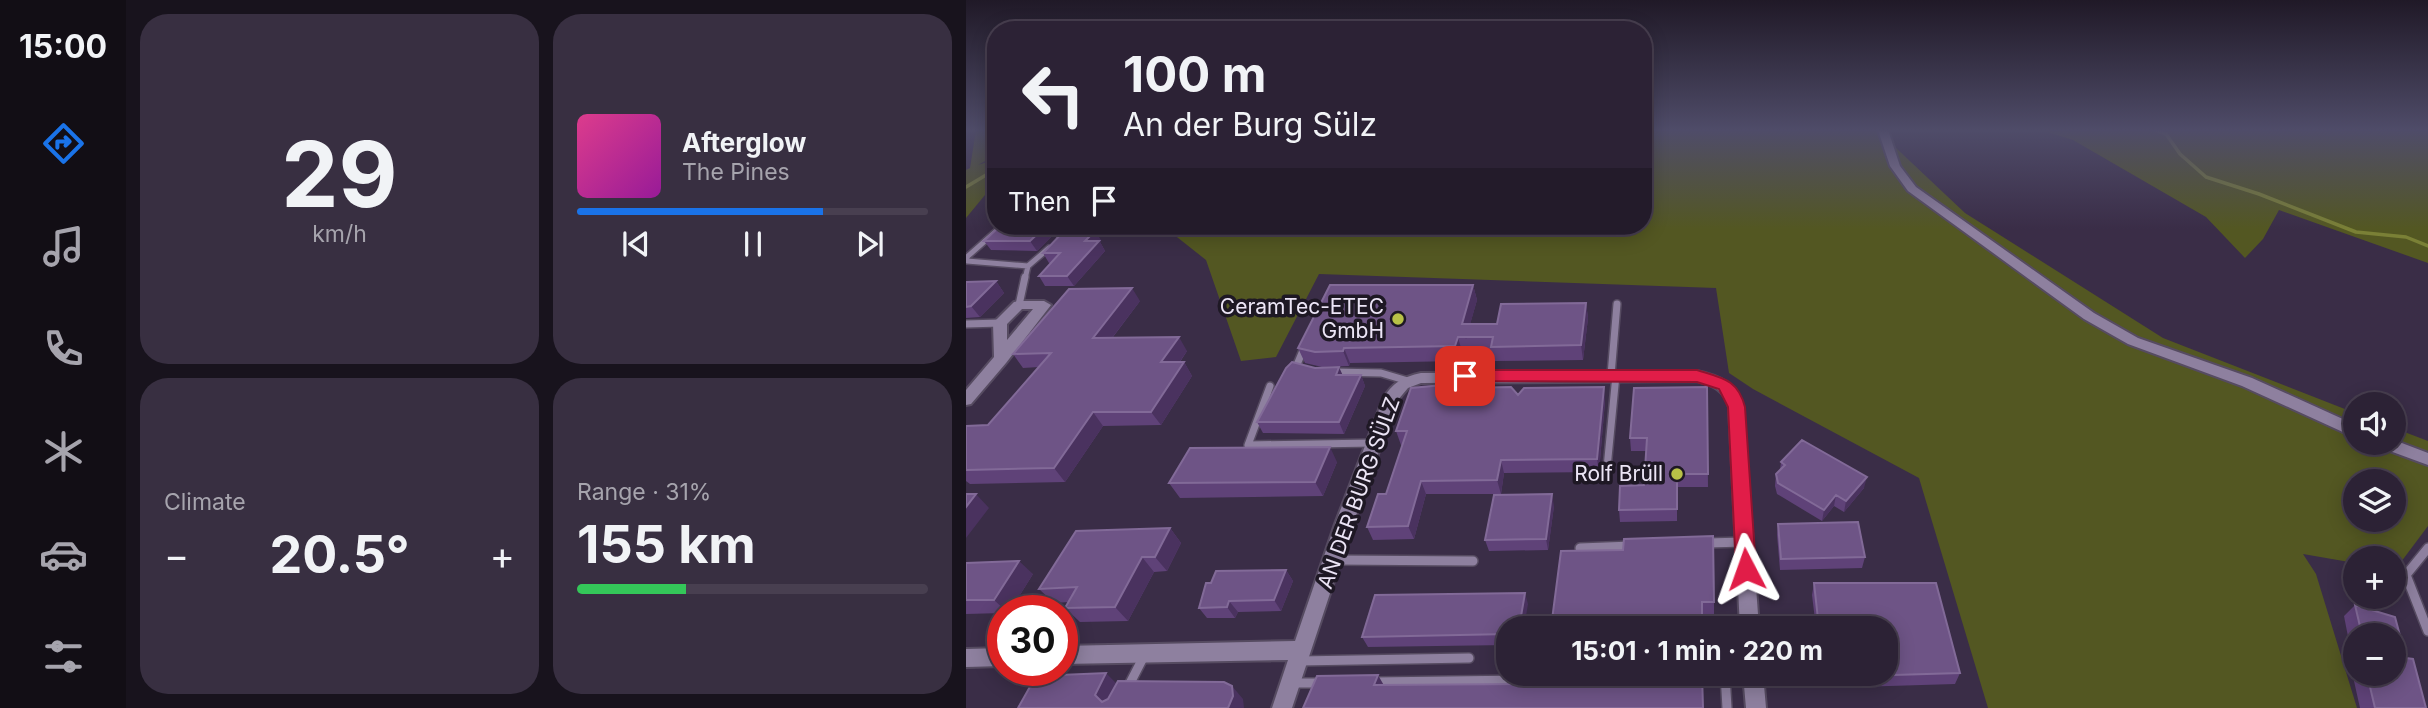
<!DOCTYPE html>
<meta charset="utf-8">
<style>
body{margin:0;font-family:Inter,sans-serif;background:#382f41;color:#f1f3f6;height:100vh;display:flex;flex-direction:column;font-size:26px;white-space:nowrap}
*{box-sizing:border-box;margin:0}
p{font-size:23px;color:#a6a4ad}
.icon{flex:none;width:38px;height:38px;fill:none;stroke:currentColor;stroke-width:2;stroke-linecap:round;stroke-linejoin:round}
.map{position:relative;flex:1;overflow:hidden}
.details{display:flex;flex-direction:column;gap:14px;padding:14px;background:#18131d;width:840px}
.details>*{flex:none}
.hud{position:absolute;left:21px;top:21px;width:665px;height:214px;border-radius:28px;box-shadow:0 4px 18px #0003,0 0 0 2px #483f50;background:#2c2235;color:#f1f3f6;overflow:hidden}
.buttons{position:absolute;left:1377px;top:392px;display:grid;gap:14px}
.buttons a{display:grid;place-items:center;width:63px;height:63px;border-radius:50%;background:#2c2235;box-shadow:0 4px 18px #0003,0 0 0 2px #483f50;font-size:35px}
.speed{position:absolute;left:21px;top:595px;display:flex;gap:14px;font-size:35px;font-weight:700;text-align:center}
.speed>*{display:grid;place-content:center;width:91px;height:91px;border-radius:50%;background:#2c2235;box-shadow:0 4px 18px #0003,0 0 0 2px #483f50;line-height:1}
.speed .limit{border:10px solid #d22;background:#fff;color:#111}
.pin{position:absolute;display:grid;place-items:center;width:60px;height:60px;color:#fff;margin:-30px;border-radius:14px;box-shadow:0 4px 10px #0006}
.me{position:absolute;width:77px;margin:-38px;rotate:356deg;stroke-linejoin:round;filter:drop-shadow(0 0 5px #0008)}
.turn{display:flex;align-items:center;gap:24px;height:147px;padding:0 21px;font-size:32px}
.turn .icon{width:91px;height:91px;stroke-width:2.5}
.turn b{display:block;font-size:49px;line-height:60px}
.then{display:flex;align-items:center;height:66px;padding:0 21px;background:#0003;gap:14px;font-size:26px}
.big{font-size:52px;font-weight:700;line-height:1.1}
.details .card{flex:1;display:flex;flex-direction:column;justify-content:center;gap:10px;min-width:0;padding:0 24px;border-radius:28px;background:#382f41}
.details .dial{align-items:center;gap:0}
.dial b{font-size:91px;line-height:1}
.song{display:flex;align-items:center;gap:21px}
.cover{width:84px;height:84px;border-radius:10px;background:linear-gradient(135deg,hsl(330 70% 55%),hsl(300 70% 35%))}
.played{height:7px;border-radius:4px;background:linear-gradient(90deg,#1a73e8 70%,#483f50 70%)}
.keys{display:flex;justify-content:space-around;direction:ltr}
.heat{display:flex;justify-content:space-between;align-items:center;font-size:38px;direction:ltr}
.charge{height:10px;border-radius:5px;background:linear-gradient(90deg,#34c759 31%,#483f50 0)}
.details .tiles{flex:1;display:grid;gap:14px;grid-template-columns:repeat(2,1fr)}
.trip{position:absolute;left:530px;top:616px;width:402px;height:70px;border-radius:28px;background:#2c2235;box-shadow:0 4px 18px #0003,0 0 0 2px #483f50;font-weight:700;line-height:70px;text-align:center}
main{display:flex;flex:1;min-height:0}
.dock{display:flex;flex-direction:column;width:126px;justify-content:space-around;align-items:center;background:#120e15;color:#a6a4ad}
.dock .icon{width:49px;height:49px}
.dock .current{color:#1a73e8}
.dock b{font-size:32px;color:#f1f3f6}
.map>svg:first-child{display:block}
.green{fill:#535722;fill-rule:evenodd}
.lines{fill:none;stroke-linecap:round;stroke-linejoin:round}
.stream{stroke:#7a8036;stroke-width:3.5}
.service-far2-casing{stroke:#564b61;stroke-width:8}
.service-far1-casing{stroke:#564b61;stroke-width:10}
.service-casing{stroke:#564b61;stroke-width:12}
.minor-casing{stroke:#564b61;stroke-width:4}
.service-far2{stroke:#8e809f;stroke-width:5}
.service-far1{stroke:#8e809f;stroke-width:7}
.service{stroke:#8e809f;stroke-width:9}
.minor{fill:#8e809f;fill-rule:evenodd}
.wall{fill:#5f4278;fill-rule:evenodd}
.shaded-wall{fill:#4a325f}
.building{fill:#6e5486;stroke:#826a98;stroke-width:2}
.route{fill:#e11d48;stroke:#92132f;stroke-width:2}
.poi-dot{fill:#b8c147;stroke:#1e1824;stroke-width:2.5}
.labels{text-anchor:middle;stroke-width:7;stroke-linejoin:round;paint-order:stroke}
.poi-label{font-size:21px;fill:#ece5f6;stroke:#1e1824;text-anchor:end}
.street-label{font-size:21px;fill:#ece5f6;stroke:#1e1824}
</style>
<main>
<nav class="dock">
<b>15:00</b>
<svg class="icon current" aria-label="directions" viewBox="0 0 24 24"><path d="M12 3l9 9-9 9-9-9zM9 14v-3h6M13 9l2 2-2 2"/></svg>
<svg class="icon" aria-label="music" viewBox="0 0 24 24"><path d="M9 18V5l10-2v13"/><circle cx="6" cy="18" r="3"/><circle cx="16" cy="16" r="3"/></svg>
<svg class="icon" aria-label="phone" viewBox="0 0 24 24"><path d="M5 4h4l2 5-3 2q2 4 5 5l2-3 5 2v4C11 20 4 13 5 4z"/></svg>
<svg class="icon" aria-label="climate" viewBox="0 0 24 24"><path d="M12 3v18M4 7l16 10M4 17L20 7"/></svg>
<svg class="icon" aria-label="car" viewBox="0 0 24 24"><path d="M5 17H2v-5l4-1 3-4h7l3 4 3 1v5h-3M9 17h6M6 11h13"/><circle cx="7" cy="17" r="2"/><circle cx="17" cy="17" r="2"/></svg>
<svg class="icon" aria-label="filters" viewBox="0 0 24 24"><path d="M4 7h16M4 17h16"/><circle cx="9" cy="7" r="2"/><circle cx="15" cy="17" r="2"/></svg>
</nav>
<section class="details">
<div class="tiles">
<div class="card dial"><b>29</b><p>km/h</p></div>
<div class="card">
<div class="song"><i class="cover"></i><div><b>Afterglow</b><p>The Pines</p></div></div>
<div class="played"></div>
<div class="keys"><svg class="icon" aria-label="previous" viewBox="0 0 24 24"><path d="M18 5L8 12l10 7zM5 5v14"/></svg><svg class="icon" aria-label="pause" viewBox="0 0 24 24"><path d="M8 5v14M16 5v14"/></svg><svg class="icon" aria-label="next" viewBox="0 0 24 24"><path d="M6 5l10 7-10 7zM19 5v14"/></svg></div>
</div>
<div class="card"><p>Climate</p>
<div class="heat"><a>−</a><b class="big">20.5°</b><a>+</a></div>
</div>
<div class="card"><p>Range · 31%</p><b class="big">155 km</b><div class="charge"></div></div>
</div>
</section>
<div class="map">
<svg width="1462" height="708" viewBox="0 0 1462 708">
<rect width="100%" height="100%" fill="#3a2d47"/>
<path class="green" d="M10,130H30V155L12,165L30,159V194L19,195L0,218V170L4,168Z
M677,130H911L999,213L1197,338L1389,413L1390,443H1428V428L1462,441V526L1429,570L1428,558H1390L1389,563L1337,554L1350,574L1391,708H1022L953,478L787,389L763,373L750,288L353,274L310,357L275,361L240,260L197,226H677ZM1390,481H1428V520H1390Z
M1075,130H1462V263L1313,210L1297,239L1279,258L1240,217L1107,140Z"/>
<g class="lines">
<path class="stream" d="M1189,130L1200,134L1214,154L1240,177L1293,194L1390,232L1440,237L1462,246
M0,187L30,169"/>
<defs>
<path id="service-far2" d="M36,226L1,257V261L62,266L59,279
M94,237L104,226
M62,266L83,248"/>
<path id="service-far1" d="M53,305L59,277
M0,324L34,323
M335,371L330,367L338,348
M367,372L415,373L442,381
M645,375L651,304
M304,386L282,445L407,443
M641,468L650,375"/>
<path id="service" d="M640,473L641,466
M741,543L778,542
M614,548L666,546
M1462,548L1440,575L1462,631
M367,560L507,561
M333,661L503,658
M759,674L761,708
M409,682L558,680
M325,683H355
M161,689L178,656"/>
<path id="minor" d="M912,130H922L934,166L950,187L1128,313L1172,338L1286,378L1390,425V438L1276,386L1162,344L1118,319L942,191L924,166Z
M53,301H78L85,305L40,363L5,404L0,405V390L28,357L27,323L48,302ZM56,309H67L41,340V324Z
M731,371C754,376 770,383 777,407L793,628H774L763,407C758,390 747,385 731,381L455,383L442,388L431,401L387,524L326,708H306L322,660L96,664V646L329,641L369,524L417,399C426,383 437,377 455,373Z
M1428,440L1462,453V465L1413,447L1411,443H1428Z
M37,648V666L0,667V649Z
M777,674H797L800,708H780Z"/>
</defs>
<use href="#service-far2" class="service-far2-casing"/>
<use href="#service-far1" class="service-far1-casing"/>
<use href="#service" class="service-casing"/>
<use href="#minor" class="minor-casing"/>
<use href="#service-far2" class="service-far2"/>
<use href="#service-far1" class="service-far1"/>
<use href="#service" class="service"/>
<use href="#minor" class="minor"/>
</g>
<path class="wall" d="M88,234L71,251L25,250L18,241Z
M135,240L134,242L139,251L108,286H79L73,276L85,263H83L77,253Z
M30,281L38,293L14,317L0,318V282Z
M507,285L511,300L504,324H531L620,303L622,318L617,360L528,361L526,352H496L494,361L384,363L383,366L356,367L339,363L332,348Z
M174,301L147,337L221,351L214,362H218L226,376L195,425L137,426L99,482L4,484L0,481V426L22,425L73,367L57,368L47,354Z
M377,375H395L399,386L378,434L297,433L291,422Z
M479,387L552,395L639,401L633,472L538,473L535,494H460L448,539L407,540L401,527L420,494L436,445H435L430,431Z
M741,387L742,487H711V521L654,522L653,510L678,485L680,451H665L664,438Z
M371,462L357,496L214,498L203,483Z
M815,462L898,488L878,512L868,506L856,521L811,494L809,486L810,474L814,470Z
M588,506L582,550L523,551L519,540Z
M812,524L899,557L896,568L814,570L811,535Z
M204,528L215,543L201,571L188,572L162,621L114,622L99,608L103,602L88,603L73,589Z
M595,551L748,602V617L586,620Z
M0,563L67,574L44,611H37V613L0,614Z
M320,570L327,581L315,611L272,612L269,618H241L233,608L245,583Z
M848,583L994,673L989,684L857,688L855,674H920V628H850L846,595Z
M562,604L542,628V645L402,647L396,637Z
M1389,605L1429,617L1440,658L1447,659L1460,708H1394L1382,654L1385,652L1378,616ZM1390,635H1428V674H1390Z"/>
<path class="shaded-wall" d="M80,226H83L88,234L71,251L64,241Z
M129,231L135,240L134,242L139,251L108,286L101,276L119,241Z
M30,281L38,293L14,317L5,306Z
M507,285L511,300L500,339L496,324Z
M166,288L174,301L136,351L127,338Z
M620,303L622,318L617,360L615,345Z
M213,337L221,351L204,376L195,362Z
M492,337L496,352L494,361L489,346Z
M378,348L384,363L383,366L377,351Z
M218,362L226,376L195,425L185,412Z
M373,367L378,378L370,375Z
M395,375L399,386L378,434L373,422Z
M638,387L639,401L633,472L631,459Z
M127,412L137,426L99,482L88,468Z
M364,447L371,462L357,496L349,482Z
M535,460L538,473L535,494L531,480Z
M901,477L898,488L878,512L880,501Z
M455,481L460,494L448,539L442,526Z
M10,494L23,508L0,538V507Z
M586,494L588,506L582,550L580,539Z
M870,495L868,506L856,521L858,510Z
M204,528L215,543L201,571L189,557Z
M176,557L188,572L162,621L149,607Z
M53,561L67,574L44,611H40L28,600Z
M320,570L327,581L315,611L308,600Z
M559,593L562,604L558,628H553Z
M263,601L272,612L269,618L261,607Z
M140,673L154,687L144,708L136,702L129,695Z
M412,675L420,689L408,685Z
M266,686L277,699L278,708H262Z"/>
<path class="building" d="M34,226H80L64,241H18Z
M98,231H129L119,241H133L101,276H73L94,253H77Z
M30,281L5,306L0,307V282Z
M364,285H507L496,324H531L535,304L620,303L615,345L525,347L527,337H492L489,346L378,348L377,351L349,352L332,348Z
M166,288L127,338L213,337L195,362H218L185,412H127L88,468L0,470V426L22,425L85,353L47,354L103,289Z
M326,362L349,368L373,367L370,375H395L373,422H291L320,368Z
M478,385L477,387L495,388L545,387L552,395L558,388L638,387L631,459L535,460L531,480L455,481L442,526L401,527L412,494H420L441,431H430L445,388Z
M741,387L742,474H711V509L653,510L654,486L678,485L681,438H664L668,388Z
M836,440L901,477L880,501L870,495L858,510L812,483L810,474L819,465L815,462Z
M364,447L349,482L203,483L224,448Z
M0,494H10L0,507Z
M586,494L580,539L519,540L528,495Z
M892,522L899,557L815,559L812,524Z
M204,528L189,557H176L149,607L99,608L111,587L73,589L110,531Z
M747,536L748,602H736V628H582L583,620H586L595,551L657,550L658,539Z
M53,561L28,600H0V563Z
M320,570L308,600L263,601L261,607L233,608L240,583H245L250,571Z
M848,583H970L994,673L860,677L859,674H920V628H853Z
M559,593L553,628H542V634L396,637L409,595Z
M1389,605L1429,617L1440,658L1447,659L1460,708H1409L1401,674H1428V635H1396Z
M140,673L129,695L136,702L142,699L152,681L258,682L266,686L267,696L262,708H52L70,676Z
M575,674H736L737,708H337L351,676L412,675L408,685L574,684Z"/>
<linearGradient id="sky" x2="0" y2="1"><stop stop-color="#201927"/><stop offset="0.57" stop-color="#4f4c69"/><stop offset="1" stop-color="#4f4c69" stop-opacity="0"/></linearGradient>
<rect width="1462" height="229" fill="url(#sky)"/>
<path class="route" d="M499,370H731C756,378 772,379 779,407L790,569L787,575L780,578L773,575L770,569L762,407L753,389L731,382L499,381L491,376Z"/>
<g class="poi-dot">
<circle cx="432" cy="319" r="7"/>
<circle cx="711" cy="474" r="7"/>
</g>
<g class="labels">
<g class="poi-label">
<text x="418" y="314">CeramTec-ETEC<tspan x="418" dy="24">GmbH</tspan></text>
<text x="697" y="481">Rolf Brüll</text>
</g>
<g class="street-label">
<text transform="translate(393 493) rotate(-70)" y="7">AN DER BURG SÜLZ</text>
</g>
</g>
</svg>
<div class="buttons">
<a><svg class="icon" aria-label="sound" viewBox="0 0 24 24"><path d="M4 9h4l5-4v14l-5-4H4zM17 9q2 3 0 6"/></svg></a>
<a><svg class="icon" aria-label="layers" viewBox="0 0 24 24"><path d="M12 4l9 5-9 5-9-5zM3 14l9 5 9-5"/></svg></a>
<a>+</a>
<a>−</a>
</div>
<div class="speed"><div class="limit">30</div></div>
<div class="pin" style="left:499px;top:376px;background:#d93025"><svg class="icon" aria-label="arrive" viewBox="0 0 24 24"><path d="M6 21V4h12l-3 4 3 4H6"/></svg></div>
<svg class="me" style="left:780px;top:569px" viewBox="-20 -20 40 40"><path d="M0-17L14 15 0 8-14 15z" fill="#e11d48" stroke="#fff" stroke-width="4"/></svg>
<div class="trip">15:01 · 1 min · 220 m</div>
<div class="hud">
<div class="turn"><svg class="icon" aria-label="left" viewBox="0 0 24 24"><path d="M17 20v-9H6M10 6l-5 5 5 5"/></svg><div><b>100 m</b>An der Burg Sülz</div></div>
<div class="then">Then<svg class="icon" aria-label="arrive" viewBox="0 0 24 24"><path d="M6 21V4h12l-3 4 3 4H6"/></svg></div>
</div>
</div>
</main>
